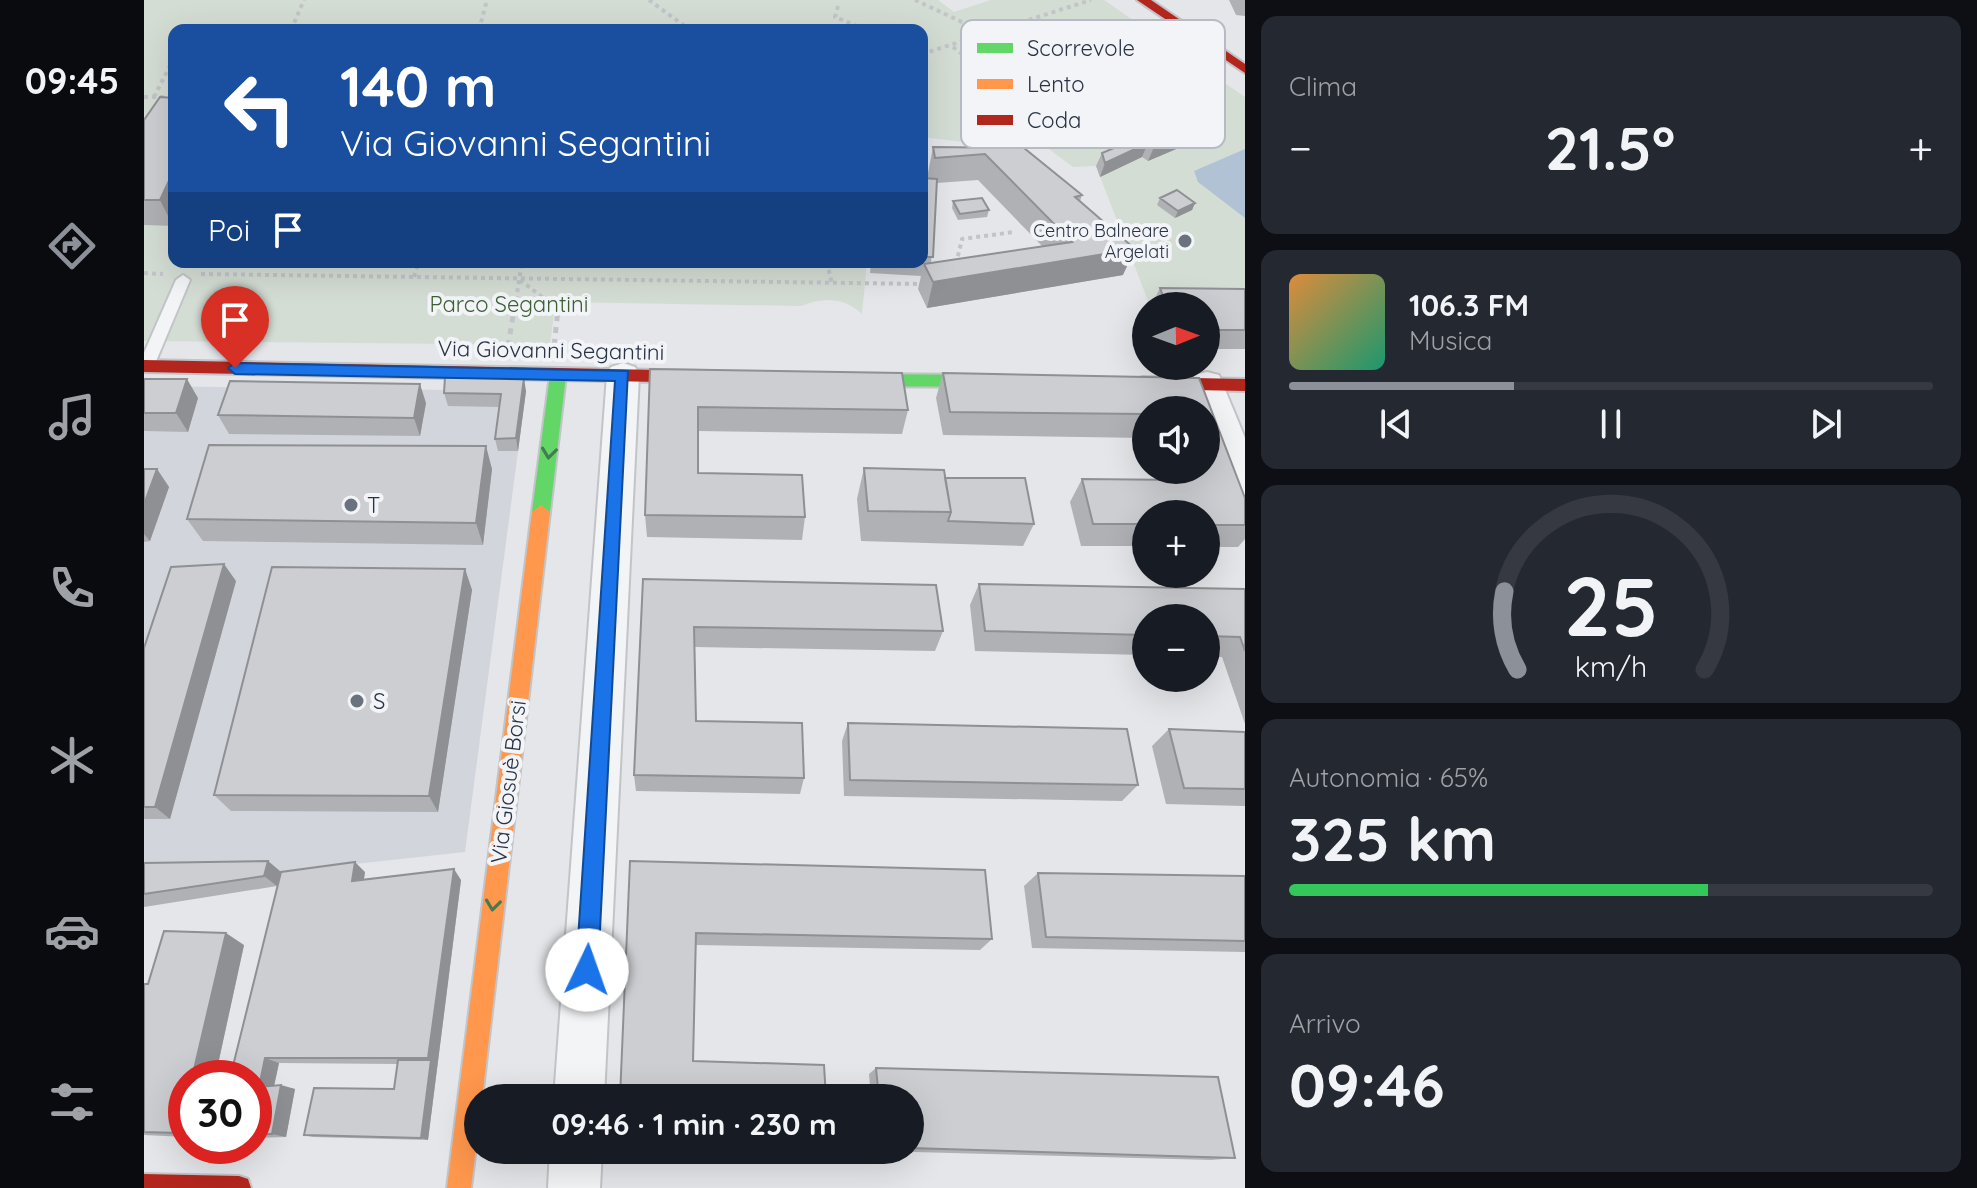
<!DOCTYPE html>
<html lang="it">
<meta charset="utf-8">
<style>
body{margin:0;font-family:Quicksand,sans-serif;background:#242831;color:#f1f3f6;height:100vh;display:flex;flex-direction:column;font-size:30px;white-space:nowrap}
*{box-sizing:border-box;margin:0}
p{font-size:26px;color:#9ea1a6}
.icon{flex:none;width:44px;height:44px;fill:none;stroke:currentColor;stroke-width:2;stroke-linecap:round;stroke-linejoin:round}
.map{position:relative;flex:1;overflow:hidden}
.side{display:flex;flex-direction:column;gap:16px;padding:16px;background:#0d0f14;width:732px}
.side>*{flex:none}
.guide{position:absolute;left:24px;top:24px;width:760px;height:244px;border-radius:16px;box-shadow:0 8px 32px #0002;background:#1a4fa0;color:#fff;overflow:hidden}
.needle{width:52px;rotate:89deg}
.tools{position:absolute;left:988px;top:292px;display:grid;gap:16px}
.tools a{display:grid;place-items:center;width:88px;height:88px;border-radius:50%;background:#171b24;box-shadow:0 8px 32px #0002;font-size:40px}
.speed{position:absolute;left:24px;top:1060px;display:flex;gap:16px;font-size:40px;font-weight:700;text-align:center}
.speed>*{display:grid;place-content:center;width:104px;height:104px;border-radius:50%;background:#171b24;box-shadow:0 8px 32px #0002;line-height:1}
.speed .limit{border:12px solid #d22;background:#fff;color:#111}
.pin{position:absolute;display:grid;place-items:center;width:68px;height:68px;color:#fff;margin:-82px -34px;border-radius:50% 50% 50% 0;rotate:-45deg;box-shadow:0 0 8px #0007}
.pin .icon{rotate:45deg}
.me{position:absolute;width:88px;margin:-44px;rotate:3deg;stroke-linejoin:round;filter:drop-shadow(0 0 6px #0008)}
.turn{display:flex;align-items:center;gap:28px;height:168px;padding:0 40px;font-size:36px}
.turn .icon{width:104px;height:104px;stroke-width:2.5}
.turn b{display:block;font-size:56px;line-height:68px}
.then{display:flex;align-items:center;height:76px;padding:0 40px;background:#0003;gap:16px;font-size:30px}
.big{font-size:60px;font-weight:800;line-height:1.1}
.side .tile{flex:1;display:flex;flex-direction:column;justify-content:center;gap:12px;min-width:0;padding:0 28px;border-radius:16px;background:#242831}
.side .dial{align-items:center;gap:0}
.dial svg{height:208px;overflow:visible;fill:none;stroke:#363941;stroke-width:7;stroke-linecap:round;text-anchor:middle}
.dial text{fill:#f1f3f6;stroke:none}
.song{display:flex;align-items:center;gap:24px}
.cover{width:96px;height:96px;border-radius:12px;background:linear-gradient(135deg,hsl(30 70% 55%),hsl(160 70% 35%))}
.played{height:8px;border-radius:4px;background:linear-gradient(90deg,#8c9099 35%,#363941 35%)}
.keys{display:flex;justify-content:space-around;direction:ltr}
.heat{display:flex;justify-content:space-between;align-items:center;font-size:44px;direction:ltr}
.charge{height:12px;border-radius:6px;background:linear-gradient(90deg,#34c759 65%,#363941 0)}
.trip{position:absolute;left:320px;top:1084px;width:460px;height:80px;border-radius:40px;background:#171b24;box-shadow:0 8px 32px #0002;font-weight:800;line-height:80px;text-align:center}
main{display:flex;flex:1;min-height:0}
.menu{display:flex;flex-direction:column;width:144px;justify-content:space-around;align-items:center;background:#090b0e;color:#9ea1a6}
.menu .icon{width:56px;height:56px}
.menu .on{color:#8c9099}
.menu b{font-size:36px;color:#f1f3f6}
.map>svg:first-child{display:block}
.built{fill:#d2d5dc}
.green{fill:#d4ddd4}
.water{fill:#b1c2d5}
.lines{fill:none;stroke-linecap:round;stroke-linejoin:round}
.lane-casing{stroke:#c2c4c7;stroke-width:4}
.street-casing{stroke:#c2c4c7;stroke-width:4}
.fast-casing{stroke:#c2c4c7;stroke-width:4}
.slow-casing{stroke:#c2c4c7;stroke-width:4}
.jam-casing{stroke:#c2c4c7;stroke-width:4}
.path-far1{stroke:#c3c4c9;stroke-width:4;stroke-dasharray:4 4;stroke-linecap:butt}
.path{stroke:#c3c4c9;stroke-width:5;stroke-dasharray:6 6;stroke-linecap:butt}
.lane{fill:#f3f4f6;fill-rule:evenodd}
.street{fill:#f3f4f6;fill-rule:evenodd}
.fast{fill:#63d668;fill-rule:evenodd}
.slow{fill:#ff974d;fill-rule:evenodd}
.jam{fill:#b3261e;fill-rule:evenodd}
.wall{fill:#afb1b5;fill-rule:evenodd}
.shaded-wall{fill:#8f9093}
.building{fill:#ccced2;stroke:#8f9093;stroke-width:2}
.oneway{stroke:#437c54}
.route{fill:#1a73e8;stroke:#114b97;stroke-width:2}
.poi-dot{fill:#6a727e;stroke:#f2f4f8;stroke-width:3}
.labels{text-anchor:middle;stroke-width:8;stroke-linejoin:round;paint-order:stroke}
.far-poi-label{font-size:18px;fill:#293344;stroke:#f2f4f8;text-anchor:end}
.park-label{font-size:22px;fill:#3d6135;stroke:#f2f4f8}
.street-label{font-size:22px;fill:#293344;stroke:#f2f4f8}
.poi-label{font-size:22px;fill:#293344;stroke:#f2f4f8;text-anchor:start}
.key{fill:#f2f4f8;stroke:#b6bac2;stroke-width:2}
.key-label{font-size:22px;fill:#293344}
</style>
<main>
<nav class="menu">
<b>09:45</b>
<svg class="icon on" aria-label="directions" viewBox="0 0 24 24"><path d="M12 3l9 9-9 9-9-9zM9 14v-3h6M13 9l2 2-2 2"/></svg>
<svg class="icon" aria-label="music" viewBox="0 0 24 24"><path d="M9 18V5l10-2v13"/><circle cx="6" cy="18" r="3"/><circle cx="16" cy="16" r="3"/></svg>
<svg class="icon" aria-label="phone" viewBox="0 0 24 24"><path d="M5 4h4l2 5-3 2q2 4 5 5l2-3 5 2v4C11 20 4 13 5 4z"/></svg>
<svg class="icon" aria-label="climate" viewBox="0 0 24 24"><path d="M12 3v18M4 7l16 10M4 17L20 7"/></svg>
<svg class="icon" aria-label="car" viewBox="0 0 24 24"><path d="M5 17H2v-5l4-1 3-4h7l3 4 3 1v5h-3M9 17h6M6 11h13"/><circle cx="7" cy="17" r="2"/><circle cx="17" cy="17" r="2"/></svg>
<svg class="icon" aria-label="filters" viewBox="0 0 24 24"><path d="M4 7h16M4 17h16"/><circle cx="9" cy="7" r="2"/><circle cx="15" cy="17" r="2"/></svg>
</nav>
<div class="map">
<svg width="1101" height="1188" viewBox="0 0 1101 1188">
<rect width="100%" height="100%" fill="#e4e6e9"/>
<path class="built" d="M0,386L382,391L321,852L137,872L0,874Z"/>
<path class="green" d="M0,0H794L810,12L847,0H960L1101,97V349H1062V306H1006L952,166L929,167L866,120L819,142L778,137V30H30V122H0Z
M0,225L30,226V262H723L718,314C700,297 679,297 657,306L417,302L411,306L406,345L0,341Z"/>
<path class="water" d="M1101,149V218L1054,182L1050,171Z"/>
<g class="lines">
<defs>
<path id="lane" d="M39,275L46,280L10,366L7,370L0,371V353L32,280Z"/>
<path id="street" d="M479,363L491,367L495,375L460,1098H410L463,375L467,367Z
M1063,372L1075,375L1101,438V496L1089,492C1076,468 1062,437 1062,410H1056L1046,384L1051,375Z
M406,1150H458L456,1188H404Z"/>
<path id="fast" d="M414,369L422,375L406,512L397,519L388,512L406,375Z
M698,374L857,375L865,381L857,387L698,386L690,380Z"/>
<path id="slow" d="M397,505L406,512L338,1098H334V1130L327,1188H303L388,512Z"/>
<path id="jam" d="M993,0H1007L1101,64V73Z
M0,360L565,371L573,377L565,383L0,372Z
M998,377L1101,379V391L998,389L990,383Z
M0,1174L95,1176L104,1179L107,1188H0Z"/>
</defs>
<use href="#lane" class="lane-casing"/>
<use href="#street" class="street-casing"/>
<use href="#fast" class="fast-casing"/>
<use href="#slow" class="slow-casing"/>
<use href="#jam" class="jam-casing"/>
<path class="path-far1" d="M505,0L546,30
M771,0L818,22L862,26
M694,6L691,17L723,30
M147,30L160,0
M335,30L343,0
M809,47L880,104
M778,54L947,0
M0,97H30
M10,97L30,58
M683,262L688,284
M812,264L818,239L870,232
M0,273L19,274
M57,274L779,284
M270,277L275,262
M376,280L402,300
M372,300L378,262"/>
<path class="path" d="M400,298L414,309L410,347
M364,346L372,298"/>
<use href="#lane" class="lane"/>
<use href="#street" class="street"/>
<use href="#fast" class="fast"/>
<use href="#slow" class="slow"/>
<use href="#jam" class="jam"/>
</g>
<path class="wall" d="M1085,0H1101V16L1092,15Z
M0,120L29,226L0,225Z
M1036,120L1044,144L1004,161L998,157L956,177L952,166L958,153Z
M789,147L880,148L938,195L936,201L979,275L783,308L774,289L777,276L726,273L727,262H778V178L784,179V173ZM834,180L898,246L787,263L793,183Z
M1016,198L1051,203L1048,210L1031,218L1013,205Z
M809,201L845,210L843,217L814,220L808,208Z
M1016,288L1101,289V349H1062V306H1007Z
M506,369L764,410L758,434L554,431V473L661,517L658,540L503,537L501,515Z
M799,373L1055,378L1101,498V539L1094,547H1062V514H1002V546H937L926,502L938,479L1017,480L1014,470H1062V410H1002V438L799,435L792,398Z
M0,379L54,398L44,432L0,431Z
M382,391L374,451H354L351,439L355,407L304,406L300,393Z
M282,403L276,436L85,434L74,415Z
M720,468L801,478L890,524L879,546L717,541L713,499Z
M0,469H13L25,487L6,541L0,542Z
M348,469L339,545L59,541L43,519Z
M321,569L328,590L294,812L87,811L70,795Z
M499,579L799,631L791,651L551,647L552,721L660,778L656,794L492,791L490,775Z
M92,581L26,819H0V648Z
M835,584L1101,589V724L1078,657H1062V618H1002V655L831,651L826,605Z
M704,723L994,785L978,801L700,796L698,741Z
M1025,729L1101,732V806L1022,804L1008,746Z
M124,861L137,872L133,886L0,907V863Z
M486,861L848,939L836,950L552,945L476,1098Z
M221,872L220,879L317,880L284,1140L169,1137L160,1135L250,1089L254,1064L135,1063L130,1085L151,1089L142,1137L110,1138V1078Z
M894,873L1101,876V952L888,948L880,886Z
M100,945L71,1078H42V1137L0,1135V984H4Z
M732,1068L1091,1158L1067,1160L732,1151L766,1150V1098H727L725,1074Z"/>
<path class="shaded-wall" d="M1050,130L1044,144L1004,161L1010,147Z
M1004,143L998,157L956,177L961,163Z
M30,170V223L29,226L16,200Z
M1051,203L1048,210L1031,218L1034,211Z
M991,249L979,275L783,308L789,282Z
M380,378L382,391L374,451L372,438Z
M43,379L54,398L44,432L32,413Z
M276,384L282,403L276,436L270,418Z
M342,446L348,469L339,545L332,523Z
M13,469L25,487L6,541L0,534V504Z
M80,564L92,581L26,819L11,807Z
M321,569L328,590L294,812L285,796Z
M124,861L137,872L133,886L120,876Z
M211,862L221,872L218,891L208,881Z
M310,869L317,880L284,1140L277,1138L287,1060L284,1058Z
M82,933L100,945L71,1078H48Z
M121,1058L135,1063L129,1091L115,1087Z
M137,1085L151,1089L142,1137L128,1134Z
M42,1103V1135L35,1133Z"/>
<path class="building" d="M16,97L30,98V170L16,200H0V120Z
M1036,120L1050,130L1010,147L1004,143L961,163L958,153Z
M789,147L880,148L938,195L931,197L991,249L789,282L780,264L928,242L841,154L791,158Z
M778,178L793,179L789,257H778Z
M1033,190L1051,203L1034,211L1016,198Z
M838,198L845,210L816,214L809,201Z
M1016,288L1101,289V330H1062V306H1023Z
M506,369L758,373L764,410L554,407V473L658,475L661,517L501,515Z
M799,373L1055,378L1101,498V525H1062V514H1002V524H949L938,479L1040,480L1036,470H1062V410H1002V414L806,412Z
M301,377L380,378L372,438L351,439L357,394L300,393Z
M0,379H43L32,413H0Z
M86,381L276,384L270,418L74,415Z
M65,445L342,446L332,523L43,519Z
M720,468L800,470L807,512L724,511Z
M0,469H13L0,504Z
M801,478H881L890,524L804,521L807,512Z
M80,564L11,807H0V648L27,567Z
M128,567L321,569L285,796L70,795Z
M499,579L792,585L799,631L550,627L552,721L658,723L660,778L490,775Z
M835,584L1101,589V651L1096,637L1062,636V618H1002V635L841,631Z
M704,723L983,729L994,785L706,780Z
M1025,729L1101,732V789L1040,788Z
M124,861L120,876L0,894V863Z
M486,861L841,870L848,939L552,933L549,1061L680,1065L682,1098H476Z
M211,862L208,881L310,869L284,1058H121L115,1087L137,1085L128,1134H110V1078H86L137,872Z
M894,873L1101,876V941L902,937Z
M20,931L82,933L48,1078H42V1103L35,1133L0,1132V984H4Z
M254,1060H287L277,1138L160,1135L170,1088L250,1089Z
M732,1068L1074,1077L1091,1158L766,1148V1098H735Z"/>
<defs><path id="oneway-chevron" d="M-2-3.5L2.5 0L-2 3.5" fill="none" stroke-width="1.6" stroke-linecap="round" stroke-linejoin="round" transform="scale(2)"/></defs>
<g class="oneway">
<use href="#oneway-chevron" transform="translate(405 453) rotate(97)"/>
<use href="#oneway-chevron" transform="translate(349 905) rotate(97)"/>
</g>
<path class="route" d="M91,363L484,371L454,970L451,978L443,981L435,978L432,970L471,381L91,374L84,368Z"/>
<g class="poi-dot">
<circle cx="1041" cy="241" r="8"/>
<circle cx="207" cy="505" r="8"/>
<circle cx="213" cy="701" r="8"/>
</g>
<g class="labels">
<g class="far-poi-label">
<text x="1025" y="237">Centro Balneare<tspan x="1025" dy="21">Argelati</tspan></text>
</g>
<g class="park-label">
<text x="365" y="312">Parco Segantini</text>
</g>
<g class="street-label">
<text transform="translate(407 350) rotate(1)" y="8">Via Giovanni Segantini</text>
<text transform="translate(364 782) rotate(-83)" y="8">Via Giosuè Borsi</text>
</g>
<g class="poi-label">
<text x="223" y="513">T</text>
<text x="229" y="709">S</text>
</g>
</g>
<rect x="817" y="20" width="264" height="128" rx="12" class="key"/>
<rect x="833" y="43" width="36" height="10" fill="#63d668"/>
<rect x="833" y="79" width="36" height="10" fill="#ff974d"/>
<rect x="833" y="115" width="36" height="10" fill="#b3261e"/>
<g class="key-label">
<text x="883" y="56">Scorrevole</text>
<text x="883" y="92">Lento</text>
<text x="883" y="128">Coda</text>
</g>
</svg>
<div class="tools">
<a><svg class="needle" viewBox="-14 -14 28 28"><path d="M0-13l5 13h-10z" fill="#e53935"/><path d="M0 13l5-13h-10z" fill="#9ea1a6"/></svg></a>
<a><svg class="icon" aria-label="sound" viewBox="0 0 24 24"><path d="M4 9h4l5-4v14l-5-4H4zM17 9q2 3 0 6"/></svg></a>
<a>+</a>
<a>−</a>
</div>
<div class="speed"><div class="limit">30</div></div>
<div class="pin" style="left:91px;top:368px;background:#d93025"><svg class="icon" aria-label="arrive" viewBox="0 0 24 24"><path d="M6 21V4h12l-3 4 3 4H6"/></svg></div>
<svg class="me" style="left:443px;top:970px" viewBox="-20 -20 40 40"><circle r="19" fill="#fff"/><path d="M0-13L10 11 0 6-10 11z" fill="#1a73e8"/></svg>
<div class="trip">09:46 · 1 min · 230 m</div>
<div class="guide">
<div class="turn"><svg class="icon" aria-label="left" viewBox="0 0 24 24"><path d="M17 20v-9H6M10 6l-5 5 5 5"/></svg><div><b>140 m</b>Via Giovanni Segantini</div></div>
<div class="then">Poi<svg class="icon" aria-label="arrive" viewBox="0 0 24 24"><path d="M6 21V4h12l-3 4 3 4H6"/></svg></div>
</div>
</div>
<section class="side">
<div class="tile"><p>Clima</p>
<div class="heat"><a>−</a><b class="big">21.5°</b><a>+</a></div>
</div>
<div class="tile">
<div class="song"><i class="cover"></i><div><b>106.3 FM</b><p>Musica</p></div></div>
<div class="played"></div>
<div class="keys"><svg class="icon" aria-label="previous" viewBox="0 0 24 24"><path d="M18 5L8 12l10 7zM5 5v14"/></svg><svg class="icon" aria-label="pause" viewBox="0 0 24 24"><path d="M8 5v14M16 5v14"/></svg><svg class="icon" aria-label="next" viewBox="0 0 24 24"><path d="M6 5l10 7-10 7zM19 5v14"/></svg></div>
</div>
<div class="tile dial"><svg viewBox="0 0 100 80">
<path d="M14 69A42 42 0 1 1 86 69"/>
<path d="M14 69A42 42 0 0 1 9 39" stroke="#8c9099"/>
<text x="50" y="56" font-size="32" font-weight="700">25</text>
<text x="50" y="72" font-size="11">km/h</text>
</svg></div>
<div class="tile"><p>Autonomia · 65%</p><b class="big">325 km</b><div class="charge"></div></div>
<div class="tile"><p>Arrivo</p><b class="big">09:46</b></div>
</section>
</main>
